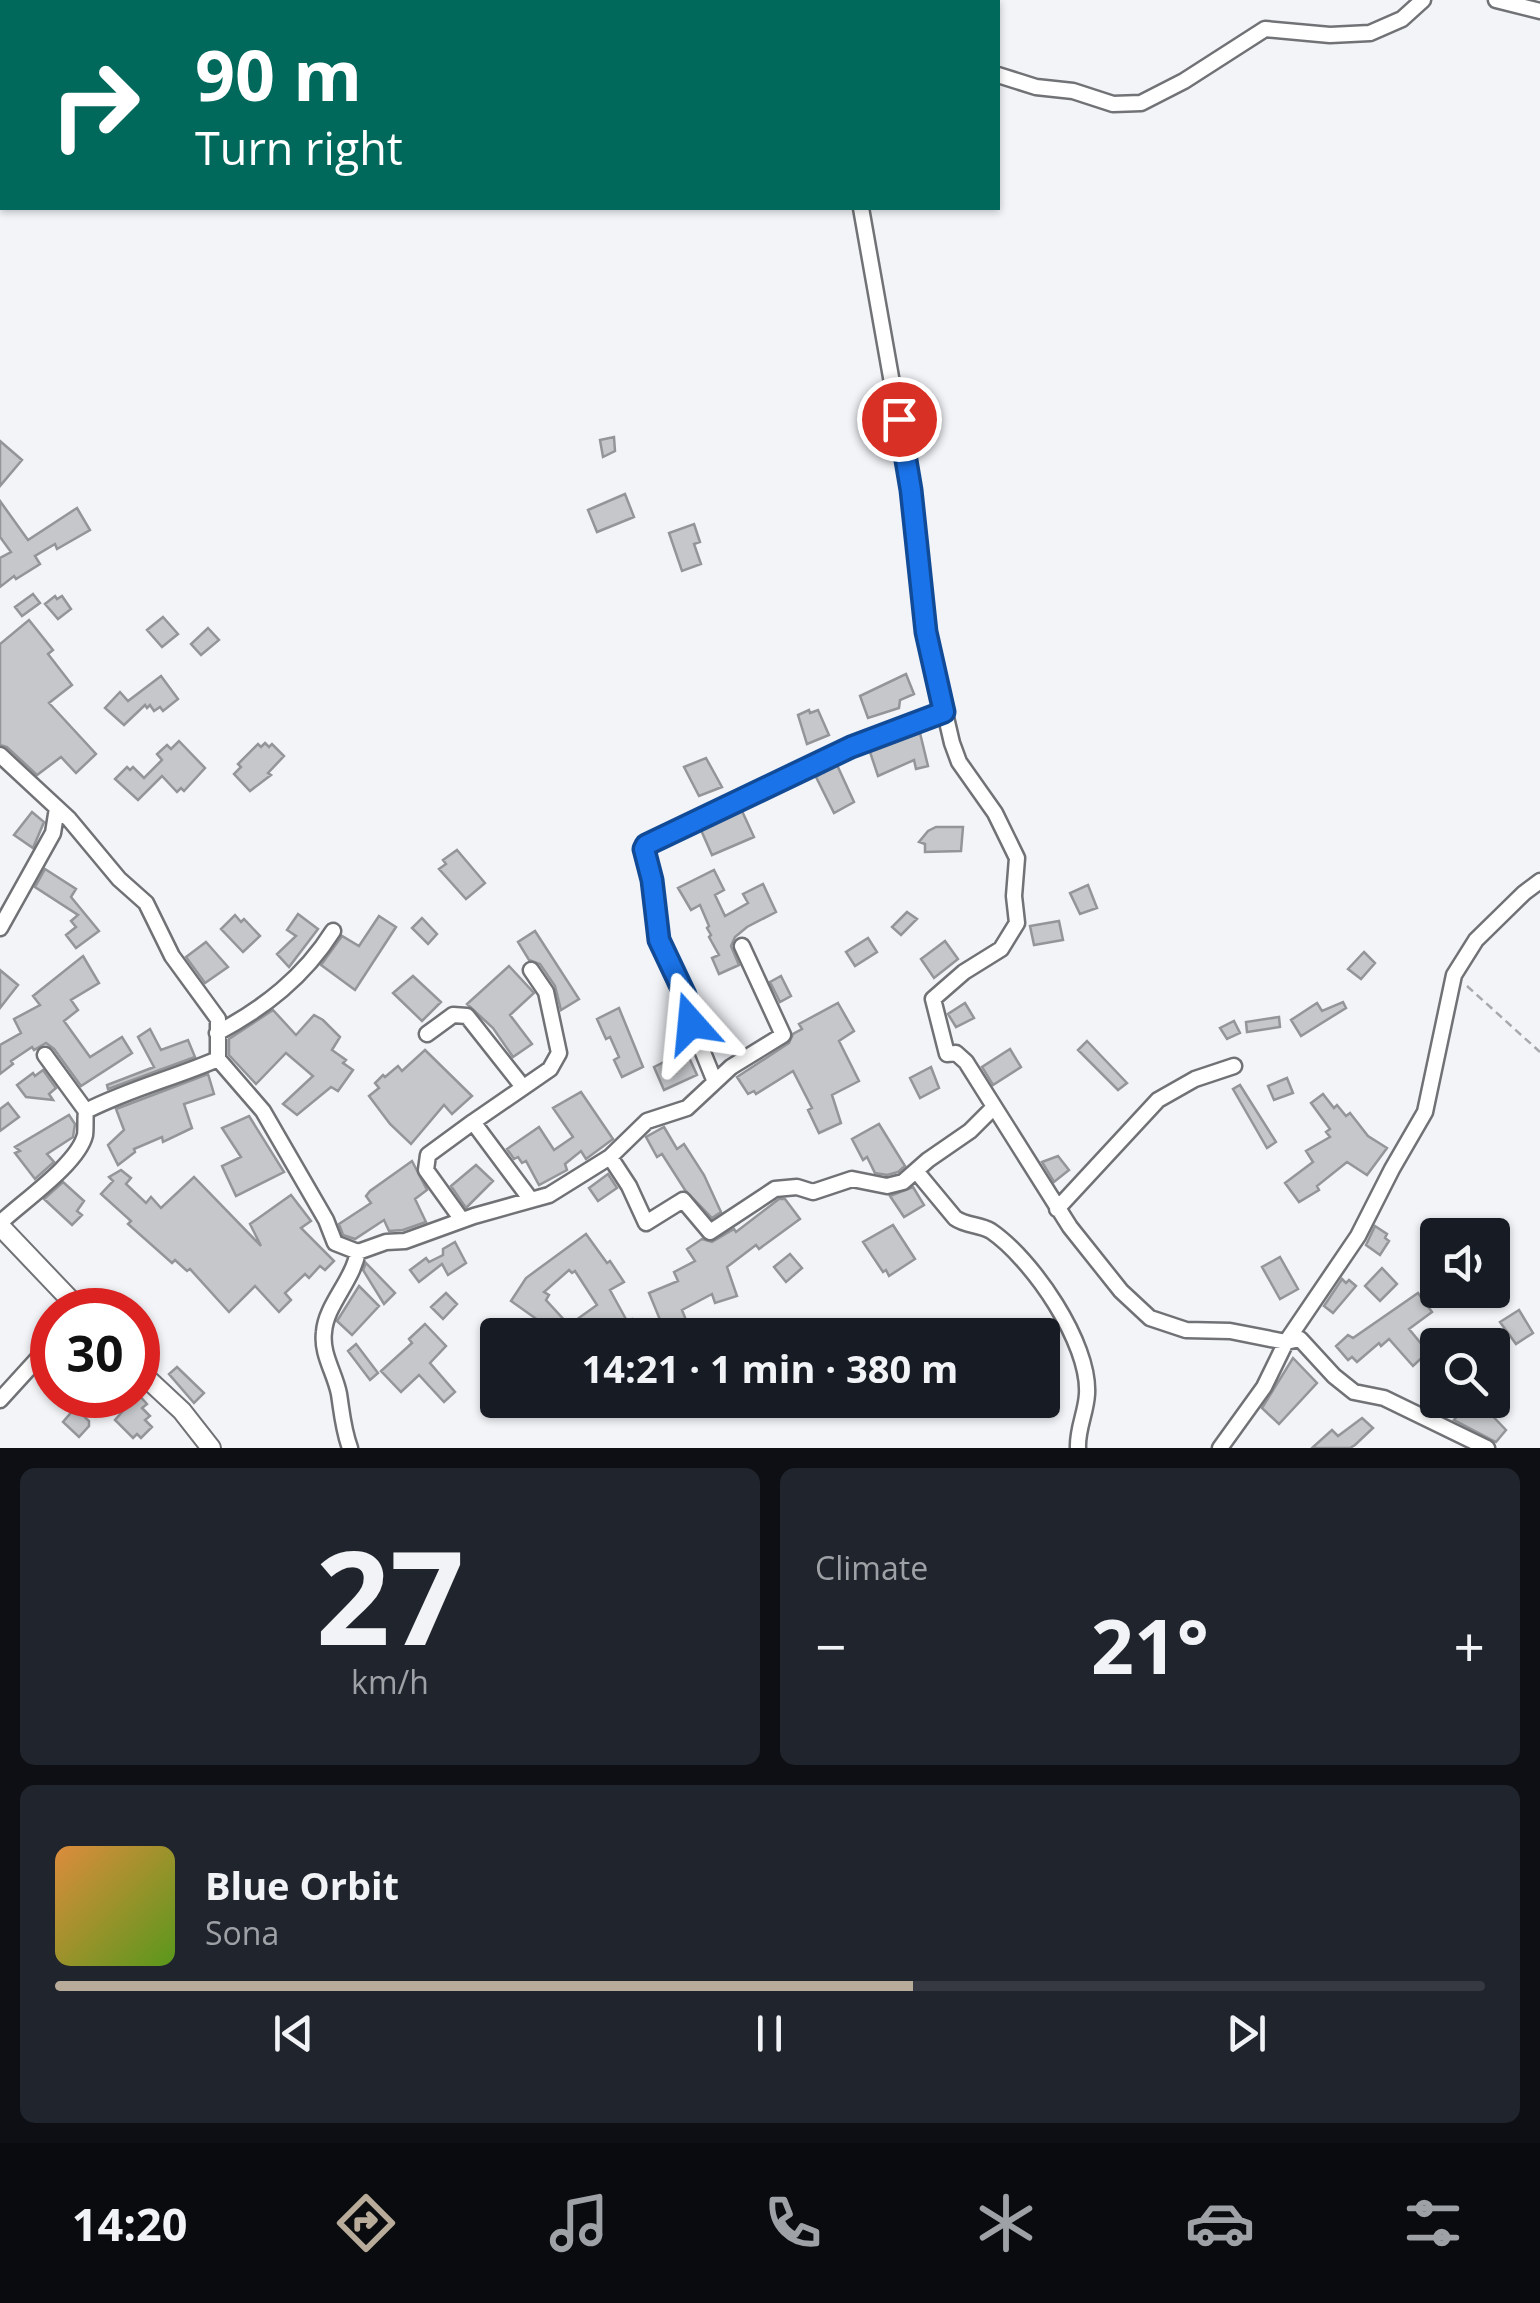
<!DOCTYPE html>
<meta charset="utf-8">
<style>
body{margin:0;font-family:"Open Sans",sans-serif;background:#20242c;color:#f1f3f6;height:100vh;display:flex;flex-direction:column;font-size:38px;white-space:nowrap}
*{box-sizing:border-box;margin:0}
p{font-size:32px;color:#9ea1a6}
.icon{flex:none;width:55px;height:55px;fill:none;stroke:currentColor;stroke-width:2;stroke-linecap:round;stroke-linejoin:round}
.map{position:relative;height:1448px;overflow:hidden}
.sheet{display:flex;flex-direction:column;gap:20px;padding:20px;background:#0d0f14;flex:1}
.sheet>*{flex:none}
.guide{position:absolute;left:0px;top:0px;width:1000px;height:210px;box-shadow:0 2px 8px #0004;background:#00695c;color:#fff;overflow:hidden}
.fabs{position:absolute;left:1420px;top:1218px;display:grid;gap:20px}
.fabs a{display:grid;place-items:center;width:90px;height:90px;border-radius:10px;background:#171b24;box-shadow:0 2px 8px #0004;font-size:50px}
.speed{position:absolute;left:30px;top:1288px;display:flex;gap:20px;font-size:50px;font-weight:700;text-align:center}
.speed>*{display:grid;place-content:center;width:130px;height:130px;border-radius:50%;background:#171b24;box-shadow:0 2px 8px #0004;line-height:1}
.speed .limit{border:15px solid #d22;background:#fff;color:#111}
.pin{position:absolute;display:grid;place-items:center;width:85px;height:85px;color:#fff;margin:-42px;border:5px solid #fff;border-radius:50%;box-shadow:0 2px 10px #0007}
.me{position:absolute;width:110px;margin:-55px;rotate:342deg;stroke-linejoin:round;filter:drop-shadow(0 0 8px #0008)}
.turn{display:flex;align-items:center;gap:35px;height:210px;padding:0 30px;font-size:45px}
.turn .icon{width:130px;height:130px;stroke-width:2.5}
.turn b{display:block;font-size:70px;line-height:85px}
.big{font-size:75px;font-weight:700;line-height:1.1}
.sheet .widget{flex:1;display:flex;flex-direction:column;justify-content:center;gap:15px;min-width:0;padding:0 35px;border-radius:15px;background:#20242c}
.sheet .dial{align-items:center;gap:0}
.dial b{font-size:130px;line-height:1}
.song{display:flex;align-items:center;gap:30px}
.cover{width:120px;height:120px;border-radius:15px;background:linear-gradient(135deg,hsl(30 70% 55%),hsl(90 70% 35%))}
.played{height:10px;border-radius:5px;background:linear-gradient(90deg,#b9ab9a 60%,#363941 60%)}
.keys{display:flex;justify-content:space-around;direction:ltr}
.heat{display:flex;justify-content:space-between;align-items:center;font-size:55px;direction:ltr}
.sheet .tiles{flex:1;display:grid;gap:20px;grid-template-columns:1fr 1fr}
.widget:last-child{grid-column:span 2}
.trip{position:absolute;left:480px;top:1318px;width:580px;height:100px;border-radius:10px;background:#171b24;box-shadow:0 2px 8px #0004;font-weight:700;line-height:100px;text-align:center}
.tabs{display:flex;height:160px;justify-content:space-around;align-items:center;background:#090b0e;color:#9ea1a6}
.tabs .icon{width:70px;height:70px}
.tabs .current{color:#b9ab9a}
.tabs b{font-size:45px;color:#f1f3f6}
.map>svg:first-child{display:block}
.building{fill:#c5c7ca;stroke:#949599;stroke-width:2.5;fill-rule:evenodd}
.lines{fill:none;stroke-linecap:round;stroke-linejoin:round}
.minor-casing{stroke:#717276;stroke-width:19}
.tertiary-casing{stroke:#717276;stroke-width:22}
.path{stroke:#a7a9ac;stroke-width:2.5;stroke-dasharray:8 5;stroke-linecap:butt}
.minor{stroke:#fff;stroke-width:14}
.tertiary{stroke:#fff;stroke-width:18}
.route-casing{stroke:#114b97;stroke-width:25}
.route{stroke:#1a73e8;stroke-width:18}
</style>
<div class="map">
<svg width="1540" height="1448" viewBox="0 0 1540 1448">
<rect width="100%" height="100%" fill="#f2f4f8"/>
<path class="building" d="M614,437L615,451L603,457L600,440Z
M0,441L22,460L0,486Z
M625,494L634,517L597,532L588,510Z
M0,501L28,540L77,508L90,530L57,549L55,544L35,556L40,564L16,579L14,576L0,587V558L11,552L0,537Z
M694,524L700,542L694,544L701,564L682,571L669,533Z
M33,594L40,603L22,616L15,607Z
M55,596L57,599L62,596L71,609L58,619L45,604Z
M163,617L178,634L162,647L147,630Z
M29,620L53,650L48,654L72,685L49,703L96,754L76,773L61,757L37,775L7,747L0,745V644Z
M208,628L219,640L201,655L191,644Z
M906,674L914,694L900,700L899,708L868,718L860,696Z
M161,676L178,699L163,711L160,707L154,711L150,705L147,708L145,705L124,725L105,708L120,692L128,701Z
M809,710L810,713L818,710L829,735L807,744L798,715Z
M920,733L928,766L916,769L914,760L878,776L870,752Z
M179,741L205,768L184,791L181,788L177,792L162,776L138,800L115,779L127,767L130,770L133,767L144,778L162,760L157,754L167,745L171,749Z
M265,743L269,747L272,744L284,756L268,773L271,775L250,791L234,774L241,767L238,764L258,744L261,747Z
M706,758L722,787L699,796L684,767Z
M837,765L854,802L834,813L816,777Z
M742,811L754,837L712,855L701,830Z
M32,812L44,822L33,848L14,835Z
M936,827H963L961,851L925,852V844L919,842L928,831Z
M457,850L485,883L466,899L439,869L446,864L443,860Z
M45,869L76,889L71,897L99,931L76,948L66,935L76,927L71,921L78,915L35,887Z
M714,870L724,890L715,895L725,916L748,903L743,894L763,884L776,912L747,927L735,937L731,946L739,965L719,974L712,958L719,955L709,937L711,935L707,928L709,926L700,905L691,910L678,888Z
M1088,885L1097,908L1080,914L1070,893Z
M907,912L917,919L901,935L892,927Z
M298,914L318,929L289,967L277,954L296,936L287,930Z
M235,915L241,922L244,919L260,936L243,952L221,929Z
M379,916L396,927L355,990L321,965L342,936L359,946Z
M422,918L437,934L428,944L412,928Z
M1059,921L1063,940L1034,945L1030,926Z
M535,931L579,999L561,1010L555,986L540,964L529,960L518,942Z
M868,938L877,952L855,966L846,952Z
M945,941L958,959L934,978L921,959Z
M206,942L228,967L205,983L186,957Z
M1364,952L1375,963L1361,979L1348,969Z
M83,956L99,983L71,1000L78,1010L64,1021L90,1057L122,1037L132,1053L81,1086L54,1049L46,1043L34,1050L32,1047L11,1061L13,1064L0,1074V1045L21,1033L14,1019L40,1005L33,996Z
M509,966L534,993L510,1015L532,1044L513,1057L493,1028L467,1004Z
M0,970L18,985L0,1008Z
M413,976L441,1002L422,1021L393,993Z
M781,976L791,996L780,1002L770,982Z
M1343,1002L1346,1008L1301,1036L1291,1020L1317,1003L1322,1011Z
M838,1003L854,1031L839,1041L859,1081L832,1095L841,1123L819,1133L808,1110L812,1108L793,1071L756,1094L754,1091L748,1094L737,1077L789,1043L793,1034L802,1029L799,1024Z
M965,1003L974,1018L956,1027L948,1014Z
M619,1008L643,1067L622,1077L614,1060L619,1057L610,1037L606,1039L597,1019Z
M273,1010L296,1035L314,1015L323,1020L340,1037L332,1050L346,1060L343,1063L353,1070L338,1091L331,1087L297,1115L283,1104L313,1076L286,1053L256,1084L229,1055V1039Z
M1279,1017L1280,1027L1247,1032L1246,1022Z
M1234,1021L1240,1033L1227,1039L1220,1028Z
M150,1029L161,1050L188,1040L195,1057L108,1089L107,1085L154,1067L138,1037Z
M1087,1041L1127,1083L1118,1090L1078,1050Z
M1010,1049L1021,1067L993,1085L982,1067Z
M425,1050L472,1096L452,1114L444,1105L411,1144L390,1124L369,1096L379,1088L375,1083L383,1075L385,1077L398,1066L402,1071Z
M686,1051L697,1075L664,1090L654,1067Z
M931,1067L939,1088L920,1098L910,1078Z
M43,1070L56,1088L49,1094L53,1100L26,1097L17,1085L33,1073L35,1076Z
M208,1074L214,1094L184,1104L192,1128L163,1142L162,1137L134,1149L135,1152L118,1165L108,1145L124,1130L116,1109Z
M1287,1078L1293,1093L1274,1100L1268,1086Z
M1240,1085L1276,1142L1267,1148L1233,1089Z
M581,1092L613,1139L586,1159L581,1151L565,1164L567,1170L539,1185L526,1161L522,1163L518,1157L514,1159L507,1149L539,1127L554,1150L573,1137L553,1108Z
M1323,1094L1334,1108L1337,1105L1346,1116L1350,1113L1368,1136L1387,1148L1367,1175L1347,1162L1317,1186L1319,1190L1299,1202L1285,1183L1313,1162L1306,1151L1330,1137L1326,1132L1330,1129L1311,1103Z
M8,1103L19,1117L0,1131V1109Z
M69,1115L75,1124L73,1137L47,1154L54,1162L35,1179L15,1153L20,1151L15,1147Z
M249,1116L284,1172L236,1196L222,1166L241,1157L222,1128Z
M879,1124L905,1166L898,1172L887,1175L875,1173L867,1157L863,1160L852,1139Z
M664,1127L677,1149L684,1144L704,1175L721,1212L712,1218L685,1190L662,1154L657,1157L646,1137Z
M1058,1156L1069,1170L1054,1182L1042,1162Z
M412,1161L427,1190L415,1199L426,1222L403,1230L389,1231L384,1220L355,1239L343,1235L339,1224L371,1203L366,1196L370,1191Z
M476,1165L493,1181L466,1208L451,1186Z
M121,1170L131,1178L126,1184L146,1203L151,1197L161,1208L194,1177L261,1246L250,1224L291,1195L311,1221L301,1228L334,1261L325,1270L320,1266L309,1278L305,1274L285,1293L291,1300L279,1312L255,1286L229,1312L190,1269L187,1271L175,1260L172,1263L128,1224L131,1221L101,1194L113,1181L109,1177Z
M608,1174L617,1188L598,1201L589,1188Z
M63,1182L84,1201L77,1211L82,1215L72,1225L44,1199Z
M913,1187L924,1205L904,1217L890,1196Z
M779,1199H785L800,1219L759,1249L756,1245L727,1267L737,1296L715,1303L712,1294L682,1310L692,1335H522L535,1318L511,1301L526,1278L586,1234L607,1263L610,1261L624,1282L610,1290L627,1321L632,1319L639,1332L661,1322L649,1293L678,1281L674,1272L695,1261L687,1249L702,1239L712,1242L734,1229L736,1232ZM569,1270L572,1273L575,1271L597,1305L569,1325L546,1300L549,1295L544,1292Z
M893,1225L915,1259L889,1276L886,1270L883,1272L863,1242Z
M1375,1226L1387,1234L1385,1238L1389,1241L1380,1255L1366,1245Z
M455,1242L466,1263L448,1275L442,1264L419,1282L410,1270L426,1258L429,1262L443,1255V1249Z
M790,1254L802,1268L786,1282L774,1267Z
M1280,1257L1298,1289L1280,1299L1262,1267Z
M366,1263L395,1293L384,1304L363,1270Z
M1382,1268L1397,1284L1380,1301L1365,1286Z
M1342,1279L1346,1283L1349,1280L1356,1286L1333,1313L1324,1306Z
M359,1286L379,1306L352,1335L337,1321Z
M446,1293L457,1304L443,1319L431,1307Z
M1418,1293L1432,1312L1409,1329L1428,1352L1413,1366L1389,1339L1381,1346L1379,1343L1357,1362L1352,1357L1348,1360L1336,1346L1348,1335L1353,1338Z
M1519,1310L1533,1333L1516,1344L1500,1322Z
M425,1324L446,1346L430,1363L455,1392L444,1402L419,1375L401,1392L381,1371L412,1343L409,1339Z
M356,1344L378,1373L370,1380L348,1351Z
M1293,1358L1317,1383L1279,1424L1262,1408Z
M177,1367L204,1393L194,1403L169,1374Z
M138,1394L147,1404L142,1408L150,1416L145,1420L152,1427L141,1438L137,1434L133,1438L115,1420Z
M1472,1400H1488L1483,1406L1506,1430L1496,1442L1454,1420Z
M75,1408L89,1421V1426L79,1437L63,1422Z
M1362,1418L1373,1428L1355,1445L1350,1448H1312L1332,1430L1338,1436Z"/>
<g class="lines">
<defs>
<path id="minor" d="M441,0L444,2
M905,0L907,2
M1496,0L1540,11
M845,2V0
M998,75L1036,87L1073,91L1113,104L1141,103L1184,81L1265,29L1330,35L1370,33L1402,19L1423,0
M861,208L911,490L926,632L952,743L959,762L995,813L1017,858L1014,896L1017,923L1001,949L964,972L933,999L947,1054L956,1053L966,1062L1070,1227L1121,1291L1150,1318L1186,1330L1230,1331L1286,1342L1300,1339L1334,1376L1354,1392L1384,1398L1487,1448
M0,755L69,819L119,879L146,903L172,956L218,1019V1059
M0,928L53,833L57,808
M531,970L546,992L559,1053L550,1069L473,1122L531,1200
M217,1033C264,1008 304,977 333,931
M427,1034L453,1015L467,1016L523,1087
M45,1055L86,1111
M715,1082L691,1023L685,995L659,940L652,880L644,849L646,845L851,747L945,713
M610,1157L629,1186L646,1223L683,1200L710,1232L775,1189L797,1187L813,1192L852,1179L887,1186L903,1182L928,1160L970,1131L994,1107
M916,1171L955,1218C966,1226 979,1224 991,1231C1032,1259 1090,1343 1087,1394C1086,1413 1077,1429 1078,1448
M1057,1209L1158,1100L1195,1079L1234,1066
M462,1220L426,1170L428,1155L473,1122
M0,1223C22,1202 78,1164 85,1135C86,1128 85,1118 86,1111C129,1089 174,1078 218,1059L263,1111L326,1220L335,1243L358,1252
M0,1400L52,1343
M350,1448C343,1429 342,1413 339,1394C335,1373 321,1354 324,1332C326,1305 352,1282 358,1252L386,1242L405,1241L474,1216L549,1195L610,1157L647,1121L687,1108L731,1067L783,1035L742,946
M1220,1448L1264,1387L1286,1342L1358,1236L1392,1169L1425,1112L1454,975L1476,940L1524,893L1540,881"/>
<path id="tertiary" d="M0,1226L80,1310
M138,1370L182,1411L211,1448"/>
</defs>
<use href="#minor" class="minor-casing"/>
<use href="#tertiary" class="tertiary-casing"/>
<path class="path" d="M1467,986L1540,1052"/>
<use href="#minor" class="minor"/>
<use href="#tertiary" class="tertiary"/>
</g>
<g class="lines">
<defs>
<path id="route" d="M691,1023L685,995L659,940L652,880L644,849L646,845L851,747L944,712L926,632L911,490L899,419"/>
</defs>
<use href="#route" class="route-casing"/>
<use href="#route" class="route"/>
</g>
</svg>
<div class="fabs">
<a><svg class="icon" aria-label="sound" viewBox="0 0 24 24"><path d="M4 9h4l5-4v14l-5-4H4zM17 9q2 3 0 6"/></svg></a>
<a><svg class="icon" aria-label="search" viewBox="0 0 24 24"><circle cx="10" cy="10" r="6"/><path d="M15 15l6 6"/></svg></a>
</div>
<div class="speed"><div class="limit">30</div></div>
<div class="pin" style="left:899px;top:419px;background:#d93025"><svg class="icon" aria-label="arrive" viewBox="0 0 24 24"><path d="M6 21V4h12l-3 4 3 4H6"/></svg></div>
<svg class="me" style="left:691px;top:1023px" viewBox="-20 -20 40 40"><path d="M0-17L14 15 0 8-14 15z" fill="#1a73e8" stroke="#fff" stroke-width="4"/></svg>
<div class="trip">14:21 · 1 min · 380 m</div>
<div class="guide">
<div class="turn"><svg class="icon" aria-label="right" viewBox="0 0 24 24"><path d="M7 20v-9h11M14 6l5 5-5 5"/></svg><div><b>90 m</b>Turn right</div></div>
</div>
</div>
<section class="sheet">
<div class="tiles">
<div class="widget dial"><b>27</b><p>km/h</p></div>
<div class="widget"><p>Climate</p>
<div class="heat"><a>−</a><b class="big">21°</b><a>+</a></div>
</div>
<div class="widget">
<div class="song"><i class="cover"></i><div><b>Blue Orbit</b><p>Sona</p></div></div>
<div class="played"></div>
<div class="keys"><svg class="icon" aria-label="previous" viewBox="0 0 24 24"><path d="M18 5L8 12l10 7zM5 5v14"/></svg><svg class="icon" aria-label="pause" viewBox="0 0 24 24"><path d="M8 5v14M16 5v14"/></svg><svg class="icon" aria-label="next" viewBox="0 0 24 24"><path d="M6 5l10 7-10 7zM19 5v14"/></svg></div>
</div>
</div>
</section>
<nav class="tabs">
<b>14:20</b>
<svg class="icon current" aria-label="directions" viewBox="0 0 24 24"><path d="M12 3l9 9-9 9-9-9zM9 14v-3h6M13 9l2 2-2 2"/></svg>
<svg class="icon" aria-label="music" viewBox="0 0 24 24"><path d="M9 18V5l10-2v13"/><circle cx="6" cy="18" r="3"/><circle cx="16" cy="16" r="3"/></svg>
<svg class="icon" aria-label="phone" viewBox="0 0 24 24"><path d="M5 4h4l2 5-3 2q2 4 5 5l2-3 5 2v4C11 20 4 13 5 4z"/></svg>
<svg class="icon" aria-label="climate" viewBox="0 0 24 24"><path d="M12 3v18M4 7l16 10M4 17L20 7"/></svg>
<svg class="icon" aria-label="car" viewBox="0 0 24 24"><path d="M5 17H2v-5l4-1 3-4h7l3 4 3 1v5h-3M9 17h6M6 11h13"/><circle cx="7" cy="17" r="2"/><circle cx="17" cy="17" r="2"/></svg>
<svg class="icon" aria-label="filters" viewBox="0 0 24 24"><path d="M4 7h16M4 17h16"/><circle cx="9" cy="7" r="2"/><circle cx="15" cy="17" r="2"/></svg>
</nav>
